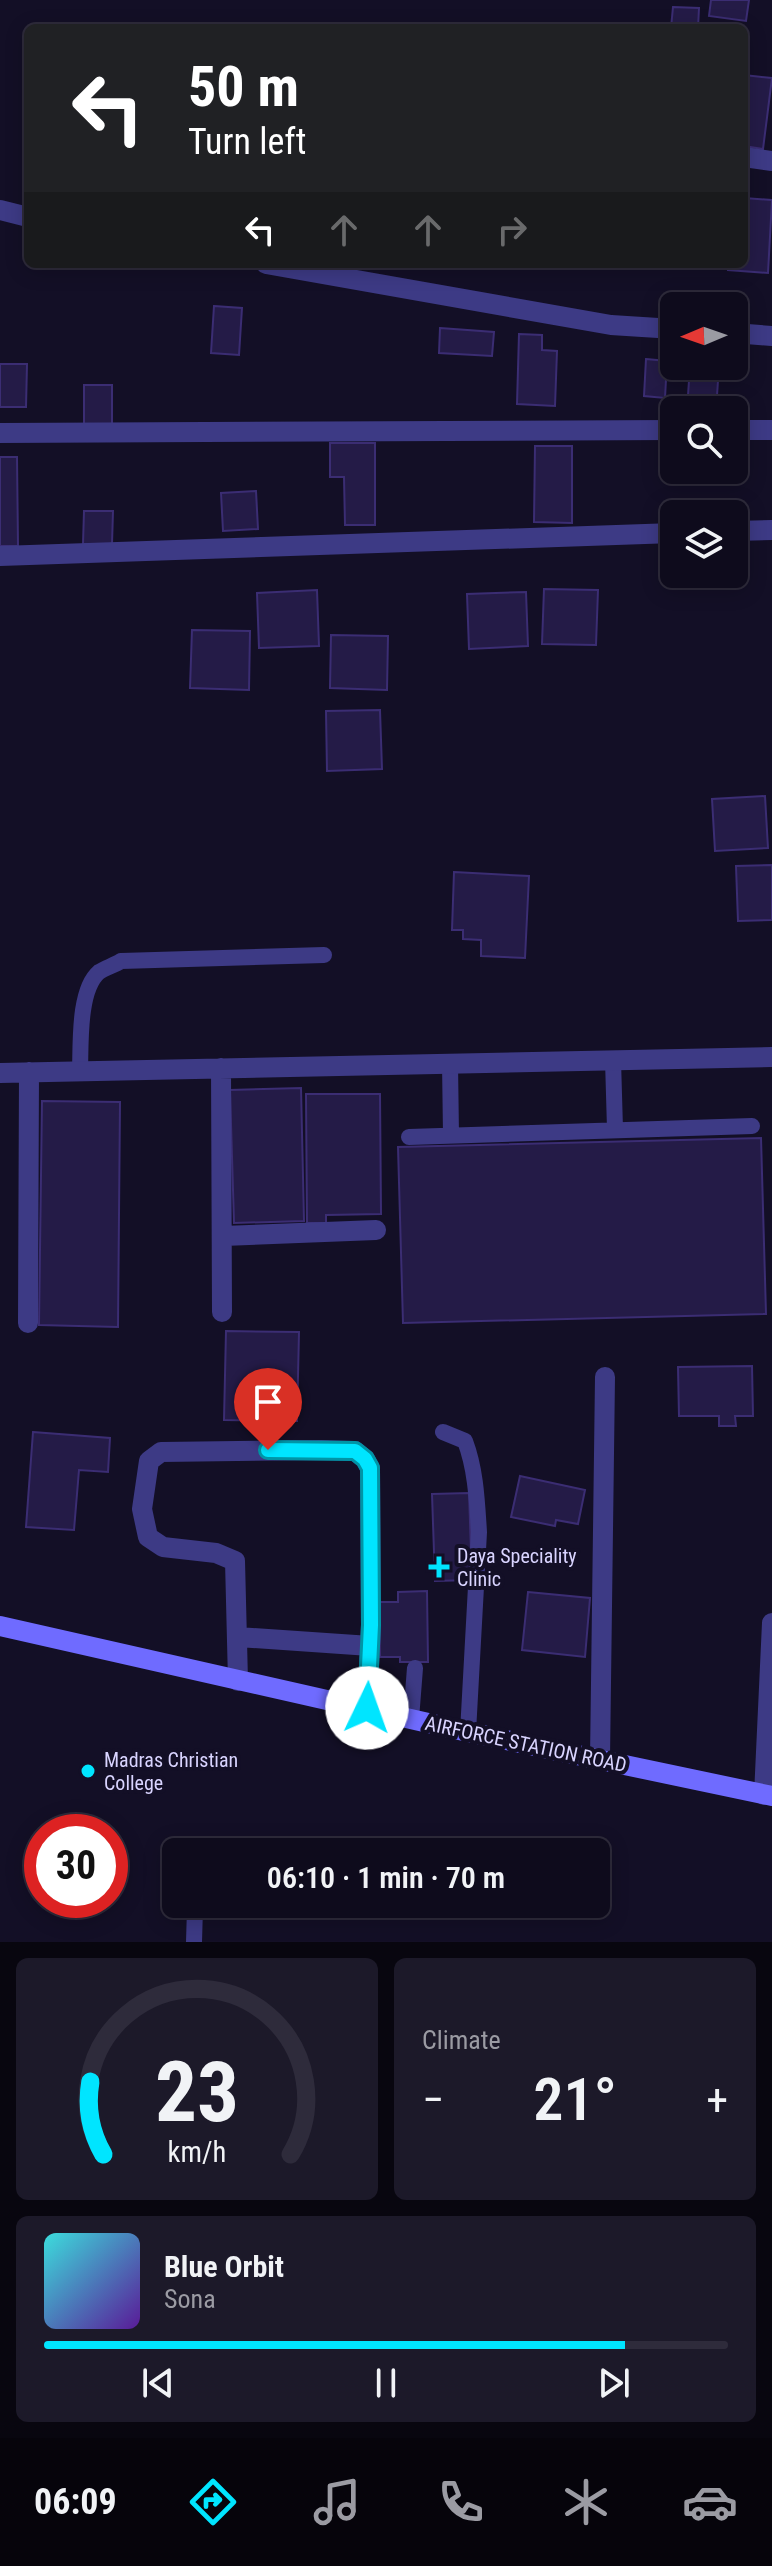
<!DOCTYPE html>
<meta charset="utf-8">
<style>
body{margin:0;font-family:"Roboto Condensed",sans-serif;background:#1c1929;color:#f1f3f6;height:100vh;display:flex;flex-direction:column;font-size:30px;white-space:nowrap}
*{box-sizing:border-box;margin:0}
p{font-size:26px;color:#9b9ba3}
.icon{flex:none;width:44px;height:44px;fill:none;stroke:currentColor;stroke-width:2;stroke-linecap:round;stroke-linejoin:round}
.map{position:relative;height:1942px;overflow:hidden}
.sheet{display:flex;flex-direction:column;gap:16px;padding:16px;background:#08060f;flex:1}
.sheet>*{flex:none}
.banner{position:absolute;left:24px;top:24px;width:724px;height:244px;border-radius:12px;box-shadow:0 4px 20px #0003,0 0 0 2px #2e2b3b;background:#202124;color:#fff;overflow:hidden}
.needle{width:52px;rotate:268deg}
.tools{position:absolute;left:660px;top:292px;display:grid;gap:16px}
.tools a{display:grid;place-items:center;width:88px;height:88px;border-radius:12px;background:#0e0b1c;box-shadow:0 4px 20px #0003,0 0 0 2px #2e2b3b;font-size:40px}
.speed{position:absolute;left:24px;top:1814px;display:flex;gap:16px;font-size:40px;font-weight:700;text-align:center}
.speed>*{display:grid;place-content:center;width:104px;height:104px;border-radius:50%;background:#0e0b1c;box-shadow:0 4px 20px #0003,0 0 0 2px #2e2b3b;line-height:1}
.speed .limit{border:12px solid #d22;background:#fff;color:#111}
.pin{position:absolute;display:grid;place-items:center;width:68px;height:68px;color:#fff;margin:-82px -34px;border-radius:50% 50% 50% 0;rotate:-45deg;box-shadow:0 0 8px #0007}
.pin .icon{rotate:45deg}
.me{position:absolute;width:88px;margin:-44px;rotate:3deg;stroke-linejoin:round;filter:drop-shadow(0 0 6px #0008)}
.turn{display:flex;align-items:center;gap:28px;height:168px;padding:0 32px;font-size:36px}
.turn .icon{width:104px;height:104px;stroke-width:2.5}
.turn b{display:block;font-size:56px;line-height:68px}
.lanes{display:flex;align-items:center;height:76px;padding:0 32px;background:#0003;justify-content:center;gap:40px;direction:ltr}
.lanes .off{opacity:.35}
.big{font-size:60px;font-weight:600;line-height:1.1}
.sheet .widget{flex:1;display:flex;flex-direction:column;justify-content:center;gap:12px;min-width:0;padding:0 28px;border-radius:12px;background:#1c1929}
.sheet .dial{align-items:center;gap:0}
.dial svg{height:208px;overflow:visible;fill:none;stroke:#2e2b3b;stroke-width:7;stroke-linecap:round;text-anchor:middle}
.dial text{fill:#f1f3f6;stroke:none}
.song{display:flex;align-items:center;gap:24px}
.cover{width:96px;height:96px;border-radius:12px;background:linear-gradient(135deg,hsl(180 70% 55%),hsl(270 70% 35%))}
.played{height:8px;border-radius:4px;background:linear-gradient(90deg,#00e5ff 85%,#2e2b3b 85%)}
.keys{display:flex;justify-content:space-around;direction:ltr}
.heat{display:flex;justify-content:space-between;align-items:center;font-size:44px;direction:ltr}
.sheet .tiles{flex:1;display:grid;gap:16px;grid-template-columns:1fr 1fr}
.widget:last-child{grid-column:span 2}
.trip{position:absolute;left:162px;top:1838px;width:448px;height:80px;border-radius:12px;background:#0e0b1c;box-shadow:0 4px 20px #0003,0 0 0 2px #2e2b3b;font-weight:600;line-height:80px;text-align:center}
.menu{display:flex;height:128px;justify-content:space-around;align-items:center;background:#06040b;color:#9b9ba3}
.menu .icon{width:56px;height:56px}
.menu .selected{color:#00e5ff}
.menu b{font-size:36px;color:#f1f3f6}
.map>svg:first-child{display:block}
.building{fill:#241b47;stroke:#3b2d73;stroke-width:2}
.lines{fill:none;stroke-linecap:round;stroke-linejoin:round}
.lane{stroke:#3d3a85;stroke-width:16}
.street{stroke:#3d3a85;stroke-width:20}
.secondary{stroke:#6f6bff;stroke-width:20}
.route-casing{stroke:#0095a6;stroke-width:20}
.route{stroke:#00e5ff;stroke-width:14}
.poi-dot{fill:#00e5ff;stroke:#130f26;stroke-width:3}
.labels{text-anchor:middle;stroke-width:8;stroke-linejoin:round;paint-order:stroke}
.poi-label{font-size:20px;fill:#d9d4ff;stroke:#130f26;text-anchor:start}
.street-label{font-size:20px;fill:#d9d4ff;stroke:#130f26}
</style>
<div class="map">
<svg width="772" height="1942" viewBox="0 0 772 1942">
<rect width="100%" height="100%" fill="#130f26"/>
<path class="building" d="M711,0H749L746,21L709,16Z
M673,7L699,8L698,28H671Z
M744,75L772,78L763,149L744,146Z
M744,198L772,200L768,273L728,270V264H744Z
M214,306L242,308L239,355L211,353Z
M440,328L494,332L492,356L439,353Z
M519,334L542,335V350L557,351L555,406L517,404Z
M646,359L667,361L665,398L644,396Z
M0,364H27L26,407H0Z
M690,366H719L716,410H687Z
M84,385H112V425H84Z
M330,443H375V525H345L344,477H330Z
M535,446H572V523L534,522Z
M0,457H17L18,546H0Z
M256,491L258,529L223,531L221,493Z
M84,511H113L112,544H83Z
M544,589L598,590L596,645L542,644Z
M317,590L319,646L259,648L257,593Z
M526,592L528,646L469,649L467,594Z
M192,630L250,631L249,690L190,688Z
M331,635L388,636L387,690L330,688Z
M380,710L382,769L327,771L326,711Z
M765,796L768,848L715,851L712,799Z
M772,865V920L738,921L736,866Z
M454,872L529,876L525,958L481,956V940L463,939V930H452Z
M301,1088L304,1221L234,1223L230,1090Z
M306,1094H380L381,1214L326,1215V1223H307Z
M42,1101L120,1102L118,1327L39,1325Z
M761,1138L766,1314L403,1323L398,1147Z
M226,1331L299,1332L297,1421L224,1420Z
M752,1366L753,1416H735L736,1426H719V1416H679L678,1367Z
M33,1432L110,1438L108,1472L79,1470L74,1530L26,1527Z
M520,1476L585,1490L578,1524L556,1520L555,1526L511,1517Z
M469,1493L472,1580L435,1581L432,1494Z
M427,1591L428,1662H400V1657H380L379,1602H398V1592Z
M528,1592L590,1598L585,1657L522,1650Z"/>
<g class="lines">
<path class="lane" d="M613,1060L615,1129
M450,1063L451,1135
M80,1070C81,1045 78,990 99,972C105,968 115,965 121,961L324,955
M409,1137L752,1126
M443,1432L465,1441C476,1470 477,1502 479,1532L468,1732
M411,1719L415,1668
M194,1942L195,1908"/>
<path class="street" d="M744,157L772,161
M0,210L28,217
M266,264L611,325L674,329
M734,333L772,336
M734,430H772
M0,433L674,430
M734,531L772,530
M0,556L674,533
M221,1068L222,1312
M0,1073L772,1057
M223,1236L376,1230
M28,1323L29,1072
M238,1637L370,1646
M238,1681L235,1561L216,1553L163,1547L148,1537L142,1509L149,1461L161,1452L321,1450L355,1451L365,1459L370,1468L371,1625L367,1708
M600,1759L605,1377
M764,1795L772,1623"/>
<path class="secondary" d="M0,1626L468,1732L772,1796"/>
</g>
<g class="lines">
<defs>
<path id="route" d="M268,1450L355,1451L365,1459L370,1468L371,1625L367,1708"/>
</defs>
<use href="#route" class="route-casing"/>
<use href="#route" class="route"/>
</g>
<g class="poi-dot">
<path d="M435 1555h8v8h8v8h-8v8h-8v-8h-8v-8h8z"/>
<circle cx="88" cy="1771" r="8"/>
</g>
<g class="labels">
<g class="poi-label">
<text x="457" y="1563">Daya Speciality<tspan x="457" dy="23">Clinic</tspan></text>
<text x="104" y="1767">Madras Christian<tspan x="104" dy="23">College</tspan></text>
</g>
<g class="street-label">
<text transform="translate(526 1744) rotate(12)" y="7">AIRFORCE STATION ROAD</text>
</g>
</g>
</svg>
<div class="tools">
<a><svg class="needle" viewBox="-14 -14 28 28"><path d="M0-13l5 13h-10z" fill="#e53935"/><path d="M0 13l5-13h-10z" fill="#9b9ba3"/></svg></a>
<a><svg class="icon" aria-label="search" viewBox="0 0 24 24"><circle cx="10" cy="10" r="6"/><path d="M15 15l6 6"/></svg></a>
<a><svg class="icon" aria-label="layers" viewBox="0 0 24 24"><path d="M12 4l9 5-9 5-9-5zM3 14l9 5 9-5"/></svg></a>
</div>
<div class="speed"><div class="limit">30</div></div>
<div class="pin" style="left:268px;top:1450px;background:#d93025"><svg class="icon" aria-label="arrive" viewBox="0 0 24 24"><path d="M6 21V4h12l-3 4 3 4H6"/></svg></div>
<svg class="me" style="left:367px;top:1708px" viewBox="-20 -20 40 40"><circle r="19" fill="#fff"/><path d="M0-13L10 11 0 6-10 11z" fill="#00e5ff"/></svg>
<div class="trip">06:10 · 1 min · 70 m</div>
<div class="banner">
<div class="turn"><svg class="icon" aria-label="left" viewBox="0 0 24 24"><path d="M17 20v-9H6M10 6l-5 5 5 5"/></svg><div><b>50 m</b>Turn left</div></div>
<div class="lanes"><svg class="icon" aria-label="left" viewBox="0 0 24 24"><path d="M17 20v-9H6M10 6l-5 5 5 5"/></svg><svg class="icon off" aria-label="ahead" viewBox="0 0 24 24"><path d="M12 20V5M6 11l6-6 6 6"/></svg><svg class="icon off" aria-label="ahead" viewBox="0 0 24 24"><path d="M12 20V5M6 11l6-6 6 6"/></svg><svg class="icon off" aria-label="right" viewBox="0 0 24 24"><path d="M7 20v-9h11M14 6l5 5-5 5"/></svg></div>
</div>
</div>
<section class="sheet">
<div class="tiles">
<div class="widget dial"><svg viewBox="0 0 100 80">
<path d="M14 69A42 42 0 1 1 86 69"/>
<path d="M14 69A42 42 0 0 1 9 41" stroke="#00e5ff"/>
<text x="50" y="56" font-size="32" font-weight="700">23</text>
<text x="50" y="72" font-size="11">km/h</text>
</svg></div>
<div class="widget"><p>Climate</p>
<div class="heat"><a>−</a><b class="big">21°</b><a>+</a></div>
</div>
<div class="widget">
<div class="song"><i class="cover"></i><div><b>Blue Orbit</b><p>Sona</p></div></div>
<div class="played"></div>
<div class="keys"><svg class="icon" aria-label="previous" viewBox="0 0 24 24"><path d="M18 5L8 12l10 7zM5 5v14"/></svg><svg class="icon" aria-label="pause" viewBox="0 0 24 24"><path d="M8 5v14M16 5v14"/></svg><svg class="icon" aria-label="next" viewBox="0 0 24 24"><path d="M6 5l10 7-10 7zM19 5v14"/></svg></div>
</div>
</div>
</section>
<nav class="menu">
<b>06:09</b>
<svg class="icon selected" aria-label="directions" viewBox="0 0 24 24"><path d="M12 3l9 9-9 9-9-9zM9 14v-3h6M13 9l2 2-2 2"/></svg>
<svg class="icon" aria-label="music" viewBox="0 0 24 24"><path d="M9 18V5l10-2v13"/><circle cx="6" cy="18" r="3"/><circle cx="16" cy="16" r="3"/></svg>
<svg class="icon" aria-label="phone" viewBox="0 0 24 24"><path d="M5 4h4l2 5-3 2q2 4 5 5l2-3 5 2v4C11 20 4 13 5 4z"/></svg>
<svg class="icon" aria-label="climate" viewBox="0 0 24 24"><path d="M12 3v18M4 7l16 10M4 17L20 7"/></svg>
<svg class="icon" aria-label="car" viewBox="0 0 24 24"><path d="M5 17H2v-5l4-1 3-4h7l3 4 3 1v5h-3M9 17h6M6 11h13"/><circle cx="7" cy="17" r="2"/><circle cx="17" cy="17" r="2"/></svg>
</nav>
